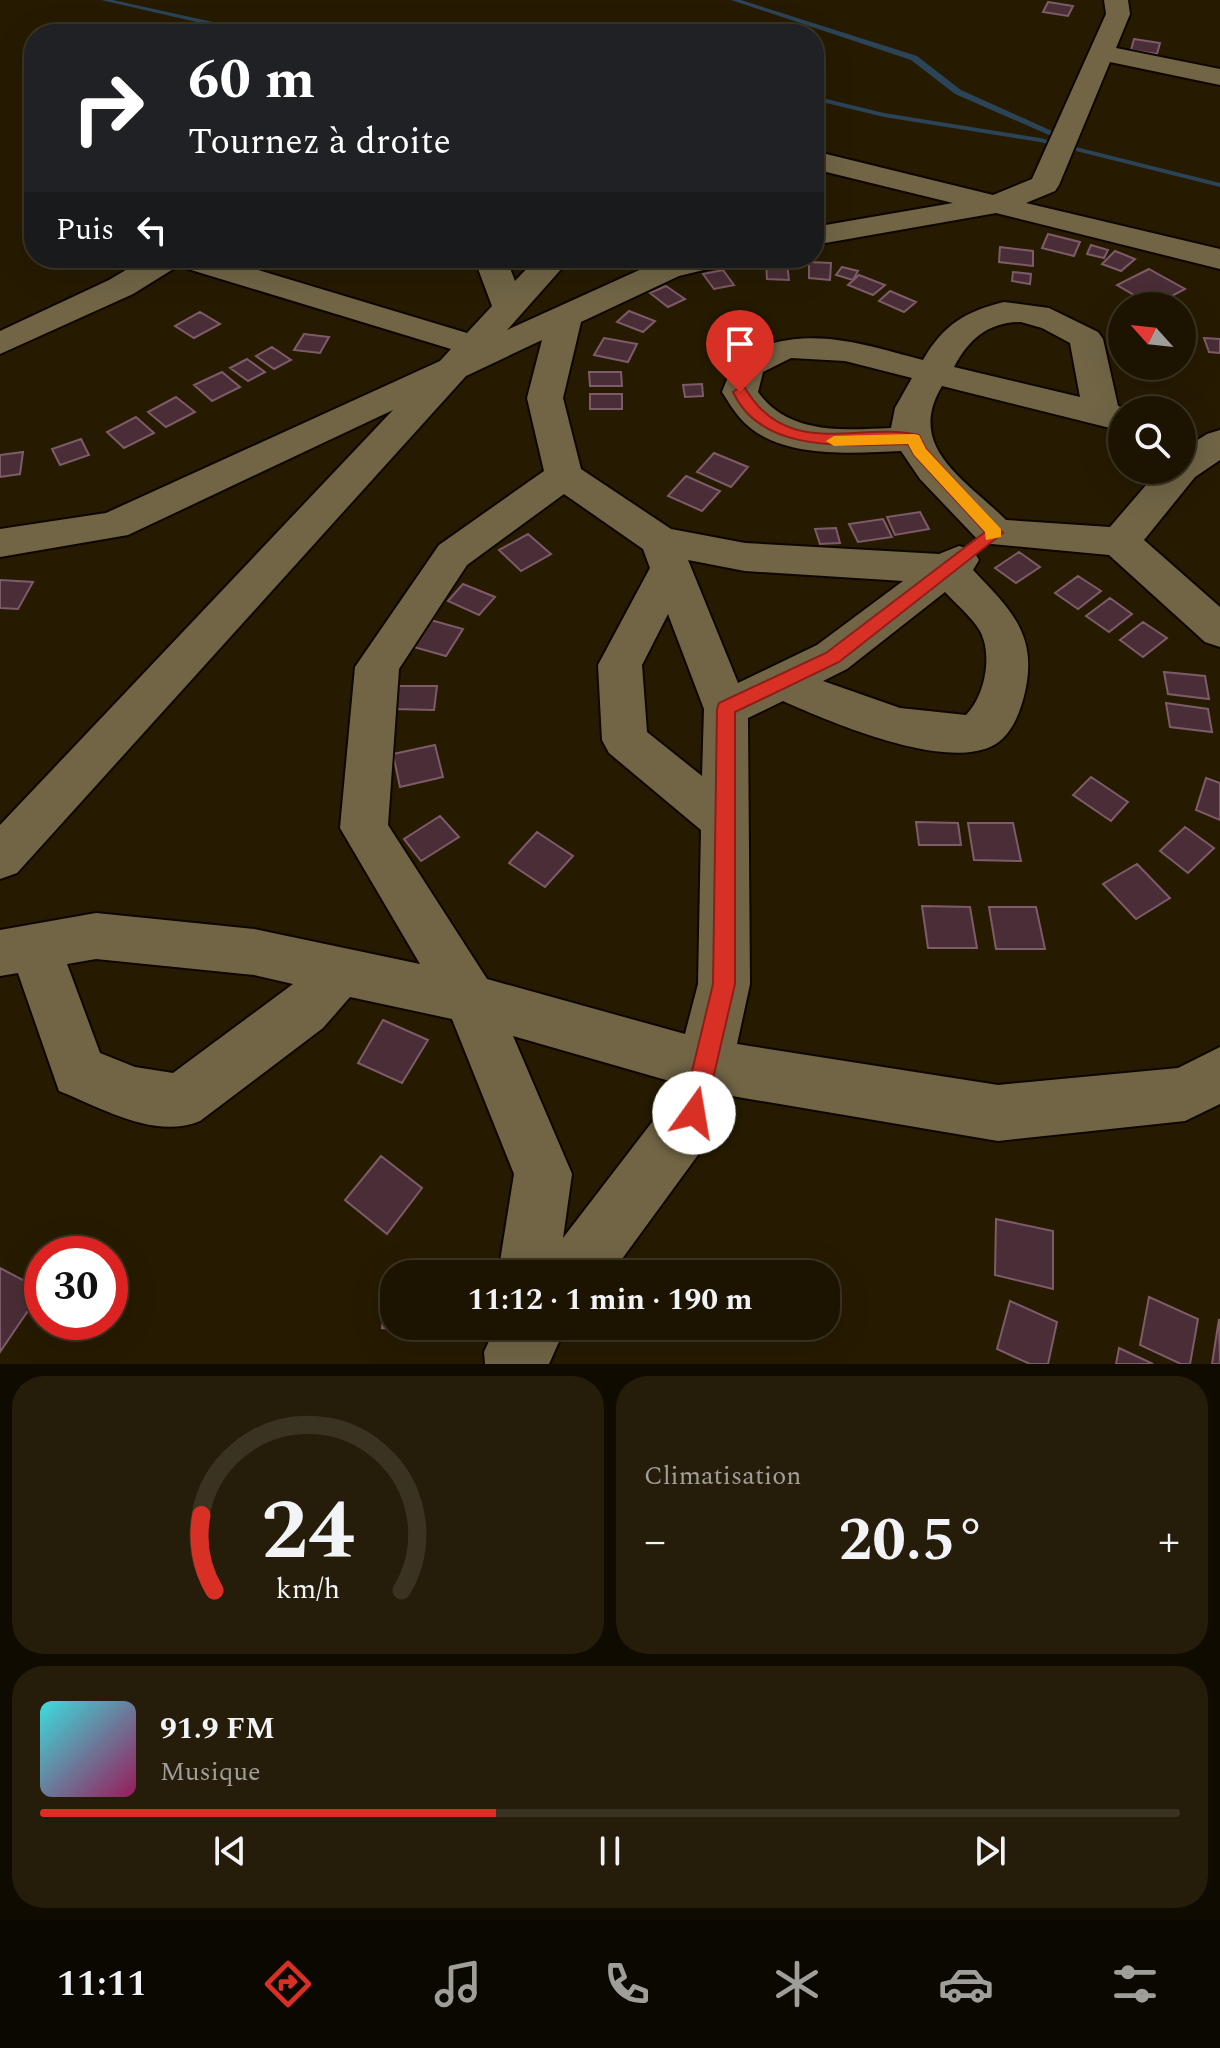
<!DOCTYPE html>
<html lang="fr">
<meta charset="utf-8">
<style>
body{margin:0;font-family:Spectral,serif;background:#251d0a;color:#f1f3f6;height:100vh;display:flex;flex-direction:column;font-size:30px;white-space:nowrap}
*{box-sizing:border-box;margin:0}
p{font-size:26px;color:#a09e99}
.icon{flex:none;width:44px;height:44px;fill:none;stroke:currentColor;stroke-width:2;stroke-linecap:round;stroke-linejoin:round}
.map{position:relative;height:1364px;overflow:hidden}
.side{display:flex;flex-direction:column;gap:12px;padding:12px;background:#0f0b00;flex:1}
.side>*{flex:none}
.guide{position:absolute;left:24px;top:24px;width:800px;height:244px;border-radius:32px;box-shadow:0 8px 32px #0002,0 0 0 2px #3a3322;background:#202124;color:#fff;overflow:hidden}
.needle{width:52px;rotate:297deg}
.buttons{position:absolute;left:1108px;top:292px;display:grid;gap:16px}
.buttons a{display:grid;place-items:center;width:88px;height:88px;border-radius:50%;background:#1c1400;box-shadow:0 8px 32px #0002,0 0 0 2px #3a3322;font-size:40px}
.speed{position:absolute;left:24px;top:1236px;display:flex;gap:16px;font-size:40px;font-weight:700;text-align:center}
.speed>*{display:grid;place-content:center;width:104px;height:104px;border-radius:50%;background:#1c1400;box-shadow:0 8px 32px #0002,0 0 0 2px #3a3322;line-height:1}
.speed .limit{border:12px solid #d22;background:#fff;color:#111}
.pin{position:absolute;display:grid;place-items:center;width:68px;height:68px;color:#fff;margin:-82px -34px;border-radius:50% 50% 50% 0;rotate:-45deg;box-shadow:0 0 8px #0007}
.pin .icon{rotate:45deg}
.me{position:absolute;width:88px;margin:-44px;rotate:13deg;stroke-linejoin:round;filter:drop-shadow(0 0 6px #0008)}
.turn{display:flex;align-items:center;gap:28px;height:168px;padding:0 32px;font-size:36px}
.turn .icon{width:104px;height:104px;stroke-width:2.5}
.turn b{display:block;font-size:56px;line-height:68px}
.then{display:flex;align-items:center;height:76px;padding:0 32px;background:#0003;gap:16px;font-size:30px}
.big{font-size:60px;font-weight:700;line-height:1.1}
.side .card{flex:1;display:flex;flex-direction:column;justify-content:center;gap:12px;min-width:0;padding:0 28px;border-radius:32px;background:#251d0a}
.side .dial{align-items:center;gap:0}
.dial svg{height:208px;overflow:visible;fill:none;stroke:#3a3322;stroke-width:7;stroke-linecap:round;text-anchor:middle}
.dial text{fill:#f1f3f6;stroke:none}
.song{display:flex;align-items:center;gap:24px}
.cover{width:96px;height:96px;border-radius:12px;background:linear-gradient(135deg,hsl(180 70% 55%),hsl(330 70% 35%))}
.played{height:8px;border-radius:4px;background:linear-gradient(90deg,#d93025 40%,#3a3322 40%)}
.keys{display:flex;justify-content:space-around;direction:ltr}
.heat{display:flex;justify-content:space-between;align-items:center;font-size:44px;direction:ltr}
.side .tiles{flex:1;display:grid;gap:12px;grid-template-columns:1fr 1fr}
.card:last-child{grid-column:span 2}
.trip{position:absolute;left:380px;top:1260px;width:460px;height:80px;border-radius:32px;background:#1c1400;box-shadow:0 8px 32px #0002,0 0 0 2px #3a3322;font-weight:700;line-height:80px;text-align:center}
.dock{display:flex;height:128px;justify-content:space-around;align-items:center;background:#0b0800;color:#a09e99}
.dock .icon{width:56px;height:56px}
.dock .active{color:#d93025}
.dock b{font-size:36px;color:#f1f3f6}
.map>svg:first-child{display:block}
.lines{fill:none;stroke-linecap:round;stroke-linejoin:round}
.stream{fill:#2b4457;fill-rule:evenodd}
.building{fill:#492d37;stroke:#7d5b68;stroke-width:2}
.minor-casing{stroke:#0f0600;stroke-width:4}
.minor{fill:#716546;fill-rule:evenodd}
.route{fill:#d93025;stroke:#8d1f18;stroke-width:2}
.slow{fill:#f59e0b}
</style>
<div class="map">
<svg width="1220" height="1364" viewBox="0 0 1220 1364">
<rect width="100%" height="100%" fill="#261b00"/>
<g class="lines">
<path class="stream" d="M101,0H113L240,28L293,32L296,34L240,32Z
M731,0H741L917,56L961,90L1072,140L1065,142L955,94L911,60Z
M814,96L884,113L1040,138L1220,183V187L1040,142L884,117L814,100Z"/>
</g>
<path class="building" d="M1048,2L1073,6L1068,16L1043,12Z
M1134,39L1160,43L1157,54L1131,50Z
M1048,234L1080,242L1074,256L1042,248Z
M1091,245L1108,250L1104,258L1087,254Z
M1000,247L1033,251V266L999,262Z
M1115,251L1135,259L1121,271L1102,264Z
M809,262L831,263L830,280L809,278Z
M766,263H787L789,280L767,279Z
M842,267L858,271L853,280L836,275Z
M1149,269L1185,289L1153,306L1117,285Z
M723,270L734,285L714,289L703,274Z
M1013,272L1031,274L1030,284L1012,281Z
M859,275L885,285L873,295L848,285Z
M666,286L685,299L668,307L650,293Z
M890,291L916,302L904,312L879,301Z
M629,311L655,321L643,332L617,322Z
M200,312L220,324L194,338L175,326Z
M304,334L329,337L320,353L294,350Z
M604,338L637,344L628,362L594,355Z
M1204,338L1220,339V353L1209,352Z
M272,347L291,360L274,369L256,356Z
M247,359L265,372L248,381L230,368Z
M222,372L240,387L212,401L194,385Z
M589,372H621L622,386H590Z
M702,384L703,396L685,397L683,385Z
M590,394H622V409H590Z
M176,397L195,412L166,427L148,412Z
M136,417L154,433L124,448L107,432Z
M81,439L89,455L60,465L52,449Z
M23,452L20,474L0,477V455Z
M714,453L748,467L731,487L697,472Z
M686,476L720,491L702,511L668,496Z
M920,512L929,529L895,535L887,517Z
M883,519L892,537L858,542L849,524Z
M836,528L840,543L820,544L815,529Z
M528,534L551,554L521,571L499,550Z
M1019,552L1040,567L1016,583L995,568Z
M1078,576L1101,591L1078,609L1055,593Z
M0,580L33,582L18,609L0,608Z
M463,584L495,597L479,615L448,601Z
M1110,598L1132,614L1109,632L1086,616Z
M427,619L463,629L446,656L410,646Z
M1143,622L1167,638L1143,657L1120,640Z
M1164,672L1205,676L1209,699L1168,694Z
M397,686H437L434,710L394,709Z
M1166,703L1208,709L1212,732L1170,727Z
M435,745L443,777L400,787L393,754Z
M1091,777L1128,802L1111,821L1073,795Z
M1206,778L1220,783V820L1196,810Z
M440,816L459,837L421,861L404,839Z
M916,822L958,823L961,845H919Z
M968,823H1013L1021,861L974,860Z
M1185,827L1214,848L1188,873L1160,851Z
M537,832L573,856L545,887L509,863Z
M1137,864L1170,898L1136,919L1103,884Z
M922,906L970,907L977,948H928Z
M989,907H1036L1045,949H996Z
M383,1020L428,1040L402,1083L358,1063Z
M381,1156L422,1188L387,1234L345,1200Z
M996,1219L1053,1231V1289L995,1275Z
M0,1268L42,1290L0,1352Z
M392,1268L448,1272L394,1274V1326H440L439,1332L382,1328Z
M1149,1297L1198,1319L1190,1364H1181L1140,1345Z
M1010,1301L1057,1322L1048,1364H1030L997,1349Z
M1219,1319L1220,1364H1212Z
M1119,1348L1153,1364H1116Z"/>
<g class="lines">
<defs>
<path id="minor" d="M1104,0H1128L1130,14L1116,48L1220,69V85L1110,62L1059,185L1055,191L1026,203L1220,249V269L996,213L814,245V227L953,203L814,169V151L993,195L1032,179L1106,14Z
M146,258H218L467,333L492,306L474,258H506L515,281L537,258H571L507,330L657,262L674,258H729L724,265L679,276L581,322L563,398L581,469L671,529L745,543L939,554L959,546L973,550L979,560L973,570C1010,609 1038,634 1025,692C1020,713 1011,738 990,747C940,769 830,722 783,701L748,718L750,984L737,1044L998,1085L1178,1068L1220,1047V1104L1185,1121L998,1141L726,1095L714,1133L611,1274H498L514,1174L452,1019L350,997L323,1028L200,1121C155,1140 102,1108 59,1091L18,973L0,976V930L96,913L254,929L420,964L340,828L355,667L439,545L544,471L527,398L542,340L466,376L17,873L0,879V825L393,410L128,535L0,557V529L106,513L440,361L451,349L178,266L133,294L0,354V331L109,280ZM564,494L643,549L650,568L598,665L602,740L609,753L701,830L698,984L685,1034L487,979L388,825L399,669L467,565ZM688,560L745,571L903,581L817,645L738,683ZM945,592C956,604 972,617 980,631C993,655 985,696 966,715L900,708L823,681L847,669ZM668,614L704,709L702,776L647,732L642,665ZM96,959L254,975L293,984L173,1073L135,1067L100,1053L67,964ZM513,1036L673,1082L669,1100L563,1238L572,1174Z
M1004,302L1049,308L1098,332L1103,339L1118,406L1132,410H1122V431L942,386C905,447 965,479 1006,520L1110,527L1159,470H1182V450L1207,434L1220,430V460L1195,477L1144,540L1220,607V647L1205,642L1109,555L981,543L920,479L901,451C852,453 776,460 740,418C733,410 728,401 722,392L735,359C800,322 855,342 923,360C943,325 966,311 1004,302ZM1021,322L1042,328L1070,343L1080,397L954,367C969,339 988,322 1021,322ZM791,358L845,361L912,378L895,408L891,428C844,430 789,435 758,392L763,372Z
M496,1326H566L549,1364H485L484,1352Z"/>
</defs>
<use href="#minor" class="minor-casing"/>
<use href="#minor" class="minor"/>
</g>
<path class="route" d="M740,387L745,388C788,461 858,421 919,435L926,449L1003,533L839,662L735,712V984L705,1113L702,1121L694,1125L685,1121L682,1113L713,984L717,709L719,703L826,653L985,532L914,455L908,444C850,445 762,455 733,392Z"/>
<path class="slow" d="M914,434L919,435L926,449L1001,529V537L986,540L985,532L914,455L908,444L834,446L826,441L834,436Z"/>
</svg>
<div class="buttons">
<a><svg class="needle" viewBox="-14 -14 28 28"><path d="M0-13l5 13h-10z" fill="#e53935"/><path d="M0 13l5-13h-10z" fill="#a09e99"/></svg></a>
<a><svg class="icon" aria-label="search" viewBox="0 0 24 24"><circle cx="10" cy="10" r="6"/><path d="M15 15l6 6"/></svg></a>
</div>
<div class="speed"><div class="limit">30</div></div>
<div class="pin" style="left:740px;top:392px;background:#d93025"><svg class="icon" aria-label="arrive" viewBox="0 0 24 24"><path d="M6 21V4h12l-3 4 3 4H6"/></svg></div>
<svg class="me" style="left:694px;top:1113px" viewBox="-20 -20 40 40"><circle r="19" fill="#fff"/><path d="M0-13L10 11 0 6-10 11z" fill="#d93025"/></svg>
<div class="trip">11:12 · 1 min · 190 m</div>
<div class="guide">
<div class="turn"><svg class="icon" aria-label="right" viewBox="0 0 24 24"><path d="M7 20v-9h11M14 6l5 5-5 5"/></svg><div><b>60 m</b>Tournez à droite</div></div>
<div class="then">Puis<svg class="icon" aria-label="left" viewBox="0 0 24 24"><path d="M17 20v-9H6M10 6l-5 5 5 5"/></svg></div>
</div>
</div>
<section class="side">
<div class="tiles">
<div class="card dial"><svg viewBox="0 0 100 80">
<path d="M14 69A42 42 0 1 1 86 69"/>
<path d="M14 69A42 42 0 0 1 9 40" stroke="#d93025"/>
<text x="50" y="56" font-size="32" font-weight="700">24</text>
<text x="50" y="72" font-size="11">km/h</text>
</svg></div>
<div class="card"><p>Climatisation</p>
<div class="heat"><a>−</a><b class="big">20.5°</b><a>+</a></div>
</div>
<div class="card">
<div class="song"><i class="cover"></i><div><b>91.9 FM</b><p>Musique</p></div></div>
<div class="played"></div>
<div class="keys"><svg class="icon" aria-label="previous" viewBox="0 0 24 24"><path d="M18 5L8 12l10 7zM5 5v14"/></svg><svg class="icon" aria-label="pause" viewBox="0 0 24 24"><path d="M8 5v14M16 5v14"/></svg><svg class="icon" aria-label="next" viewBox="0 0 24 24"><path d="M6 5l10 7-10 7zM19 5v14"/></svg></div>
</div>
</div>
</section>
<nav class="dock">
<b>11:11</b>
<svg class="icon active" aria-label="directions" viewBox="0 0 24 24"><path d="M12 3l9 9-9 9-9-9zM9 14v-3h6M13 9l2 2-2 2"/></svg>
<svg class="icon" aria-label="music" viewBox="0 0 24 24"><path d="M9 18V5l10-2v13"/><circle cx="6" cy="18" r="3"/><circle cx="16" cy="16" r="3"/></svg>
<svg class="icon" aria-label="phone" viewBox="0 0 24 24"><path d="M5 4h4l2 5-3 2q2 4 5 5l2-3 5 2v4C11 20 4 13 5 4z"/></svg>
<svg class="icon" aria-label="climate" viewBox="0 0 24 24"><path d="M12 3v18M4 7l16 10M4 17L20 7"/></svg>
<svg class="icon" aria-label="car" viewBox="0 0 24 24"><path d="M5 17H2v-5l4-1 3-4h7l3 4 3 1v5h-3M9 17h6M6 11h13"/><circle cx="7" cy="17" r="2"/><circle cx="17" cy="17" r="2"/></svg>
<svg class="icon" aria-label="filters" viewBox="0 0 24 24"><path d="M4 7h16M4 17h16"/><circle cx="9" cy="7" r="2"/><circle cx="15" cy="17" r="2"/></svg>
</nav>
